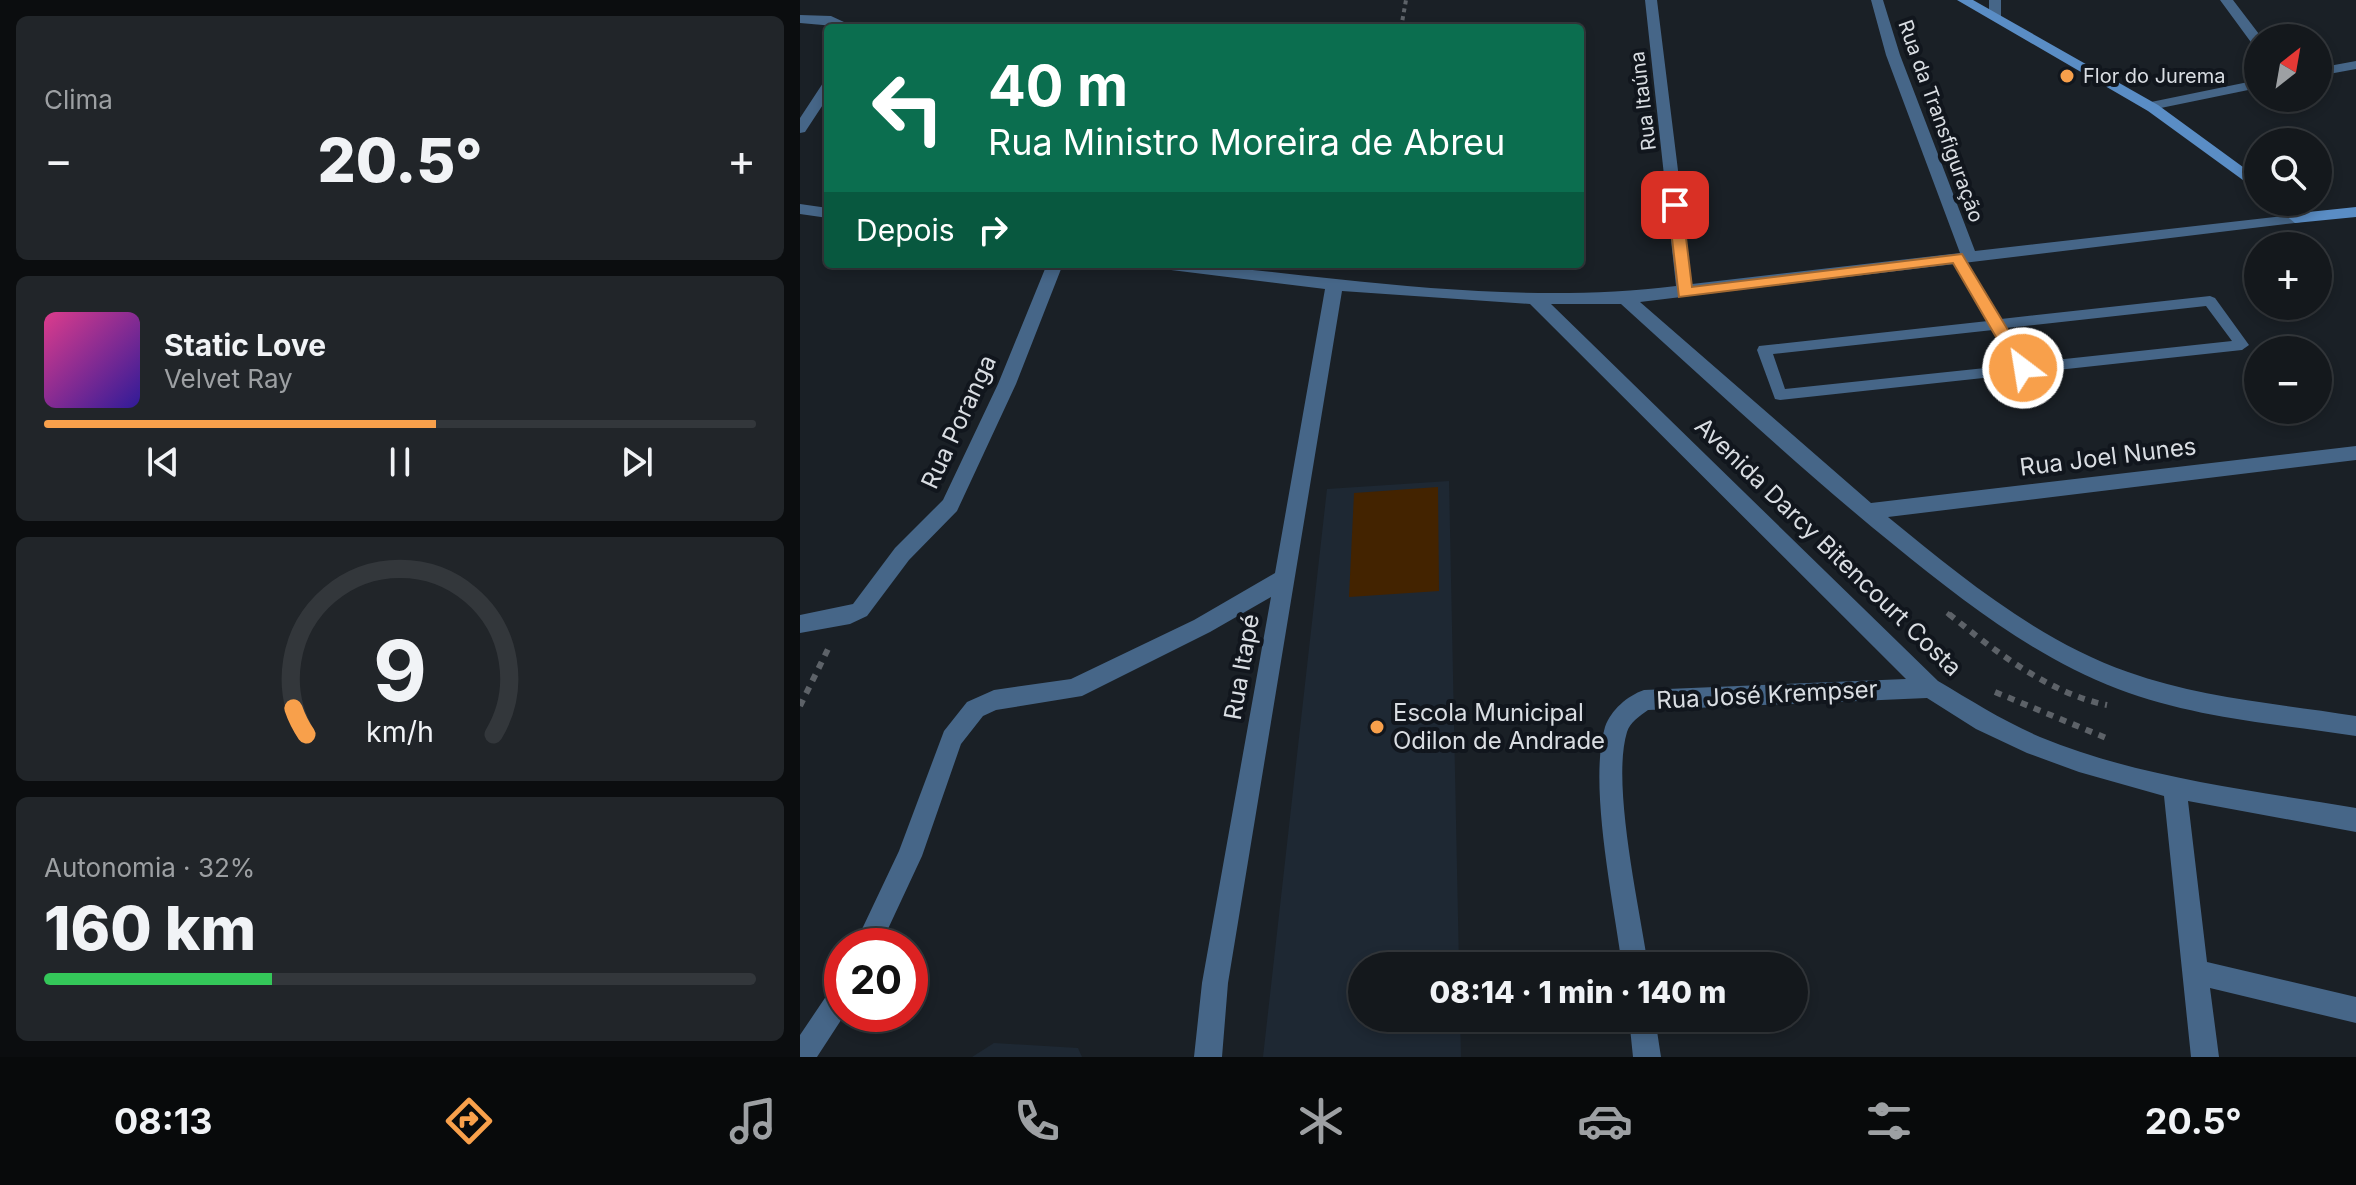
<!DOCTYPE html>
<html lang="pt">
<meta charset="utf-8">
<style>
body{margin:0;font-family:Inter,sans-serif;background:#212529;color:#f1f3f6;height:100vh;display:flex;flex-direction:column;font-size:30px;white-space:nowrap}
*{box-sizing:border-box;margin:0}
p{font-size:26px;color:#9da0a3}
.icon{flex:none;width:44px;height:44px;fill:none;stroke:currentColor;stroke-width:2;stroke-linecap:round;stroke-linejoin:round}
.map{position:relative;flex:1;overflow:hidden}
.sheet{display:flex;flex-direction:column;gap:16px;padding:16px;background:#0b0d0f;width:800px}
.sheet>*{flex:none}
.banner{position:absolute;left:24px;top:24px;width:760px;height:244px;border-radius:8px;box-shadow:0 4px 12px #0003,0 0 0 2px #33373b;background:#0b6e4f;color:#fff;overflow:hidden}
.needle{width:52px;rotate:31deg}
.buttons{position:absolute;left:1444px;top:24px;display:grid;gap:16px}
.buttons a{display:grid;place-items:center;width:88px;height:88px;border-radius:50%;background:#14181c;box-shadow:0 4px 12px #0003,0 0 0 2px #33373b;font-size:40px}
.speed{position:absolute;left:24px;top:928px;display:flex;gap:16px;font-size:40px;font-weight:700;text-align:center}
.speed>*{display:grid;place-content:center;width:104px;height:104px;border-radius:50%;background:#14181c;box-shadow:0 4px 12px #0003,0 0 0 2px #33373b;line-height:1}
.speed .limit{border:12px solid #d22;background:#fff;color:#111}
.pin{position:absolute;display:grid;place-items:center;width:68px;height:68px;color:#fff;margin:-34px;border-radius:16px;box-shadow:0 4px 12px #0006}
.me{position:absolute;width:88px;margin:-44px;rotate:329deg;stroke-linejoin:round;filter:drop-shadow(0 0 6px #0008)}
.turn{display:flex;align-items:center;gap:28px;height:168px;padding:0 32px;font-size:36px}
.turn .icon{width:104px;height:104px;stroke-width:2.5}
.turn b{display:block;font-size:56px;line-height:68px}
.then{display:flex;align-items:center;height:76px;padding:0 32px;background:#0003;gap:16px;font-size:30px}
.big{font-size:60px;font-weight:800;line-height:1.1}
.sheet .widget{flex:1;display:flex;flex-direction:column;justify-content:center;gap:12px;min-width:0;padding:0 28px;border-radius:12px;background:#212529}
.sheet .dial{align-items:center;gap:0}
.dial svg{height:208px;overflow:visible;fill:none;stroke:#33373b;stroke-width:7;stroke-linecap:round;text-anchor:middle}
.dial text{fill:#f1f3f6;stroke:none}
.song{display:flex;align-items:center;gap:24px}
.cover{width:96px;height:96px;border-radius:12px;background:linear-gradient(135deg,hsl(330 70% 55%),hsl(250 70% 35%))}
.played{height:8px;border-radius:4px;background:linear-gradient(90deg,#f8a04b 55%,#33373b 55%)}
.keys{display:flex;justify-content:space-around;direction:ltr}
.heat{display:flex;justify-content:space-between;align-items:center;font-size:44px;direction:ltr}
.charge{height:12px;border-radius:6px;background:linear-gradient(90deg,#34c759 32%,#33373b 0)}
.trip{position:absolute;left:548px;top:952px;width:460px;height:80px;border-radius:40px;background:#14181c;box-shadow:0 4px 12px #0003,0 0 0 2px #33373b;font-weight:800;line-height:80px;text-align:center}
.menu{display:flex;height:128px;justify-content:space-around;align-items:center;background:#080a0b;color:#9da0a3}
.menu .icon{width:56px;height:56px}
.menu .selected{color:#f8a04b}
.menu b{font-size:36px;color:#f1f3f6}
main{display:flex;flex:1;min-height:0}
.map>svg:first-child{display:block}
.built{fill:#1e2833}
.green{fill:#432300}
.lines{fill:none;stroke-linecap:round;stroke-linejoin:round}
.path-far2{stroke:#5d6268;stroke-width:4;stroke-dasharray:4 4;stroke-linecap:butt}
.path-far1{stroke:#5d6268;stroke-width:5;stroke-dasharray:6 6;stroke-linecap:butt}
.path{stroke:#5d6268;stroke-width:6;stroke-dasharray:7 7;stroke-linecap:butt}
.lane{fill:#466688;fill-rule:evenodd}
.street{fill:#466688;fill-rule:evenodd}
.secondary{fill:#5a8dc5;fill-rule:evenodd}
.route{fill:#f8a04b;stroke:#a16831;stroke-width:2}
.poi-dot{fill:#f8a04b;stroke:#11161d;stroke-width:3}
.labels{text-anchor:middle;stroke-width:8;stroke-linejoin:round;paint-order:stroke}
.far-poi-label{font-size:20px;fill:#d9dde2;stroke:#11161d;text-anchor:start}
.far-street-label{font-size:20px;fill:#d9dde2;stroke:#11161d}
.street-label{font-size:24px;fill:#d9dde2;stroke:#11161d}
.poi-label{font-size:24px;fill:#d9dde2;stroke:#11161d;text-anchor:start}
</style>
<main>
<section class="sheet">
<div class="widget"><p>Clima</p>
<div class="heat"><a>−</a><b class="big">20.5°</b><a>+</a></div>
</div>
<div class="widget">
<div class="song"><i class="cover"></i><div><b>Static Love</b><p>Velvet Ray</p></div></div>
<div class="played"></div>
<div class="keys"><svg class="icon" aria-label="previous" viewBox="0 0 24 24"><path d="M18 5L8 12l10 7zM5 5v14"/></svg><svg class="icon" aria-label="pause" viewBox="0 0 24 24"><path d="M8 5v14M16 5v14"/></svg><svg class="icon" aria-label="next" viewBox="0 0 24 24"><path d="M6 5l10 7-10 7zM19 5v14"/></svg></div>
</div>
<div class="widget dial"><svg viewBox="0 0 100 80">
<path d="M14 69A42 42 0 1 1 86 69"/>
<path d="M14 69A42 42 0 0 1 9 59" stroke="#f8a04b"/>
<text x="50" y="56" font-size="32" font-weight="700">9</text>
<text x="50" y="72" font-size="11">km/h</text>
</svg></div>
<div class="widget"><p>Autonomia · 32%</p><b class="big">160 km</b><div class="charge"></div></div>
</section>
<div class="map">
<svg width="1556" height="1057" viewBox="0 0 1556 1057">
<rect width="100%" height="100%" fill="#1a2026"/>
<path class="built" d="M649,481L659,966H562V1018H660L661,1057H463L527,489Z
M194,1043L278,1048L282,1057H172Z"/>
<path class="green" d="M638,487L639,591L549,597L554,493Z"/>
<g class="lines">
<path class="path-far2" d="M601,28L606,0"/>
<path class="path-far1" d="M1147,613L1151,616"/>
<path class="path" d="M1149,614C1193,650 1250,694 1307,705
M1195,692L1311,740
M0,706L30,645"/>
<path class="lane" d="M1157,254L1162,255L1201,319L1410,296L1415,298L1449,345L1442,350L980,400L975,399L957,350L959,346L1188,321L1150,258ZM1406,306L1432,341L1227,363L1206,328ZM1193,330L1214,365L985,389L973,354Z"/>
<path class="street" d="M845,0H857L892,284L1160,253L1086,55L1071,0H1083L1100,55L1175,251L1501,214V222L1495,223L840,302L1071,503L1556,446V460L1088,517C1160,576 1239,641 1328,672C1401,698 1480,704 1556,716V736C1477,724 1394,718 1318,689C1234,657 1163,601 1094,545C1000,469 911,385 821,304H751L1138,681C1172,701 1203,721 1240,737C1340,778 1450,790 1556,808V832L1388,801L1407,962L1556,997V1023L1410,988L1419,1057H1391L1364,796L1279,772L1227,753L1176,729L1127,698L848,710C840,716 830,722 827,732C811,784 840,909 848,966H822C814,904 788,784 805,727C811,710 827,696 844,690L1106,679L730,304L542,291L428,983L422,1057H394L402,983L471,597L410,632L282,696L196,710L183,716L161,744L122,856L80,946H54L99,851L144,731L167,702L194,690L271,679L394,620L475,573L525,289L363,269L355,264C416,264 475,273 536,279C649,291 763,300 876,286Z
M1189,0H1201V21L1189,18Z
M1420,0H1433L1462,38H1458V46L1453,45Z
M0,15L31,16L57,28L0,23Z
M1556,61V69L1518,76V68Z
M1458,80V88L1351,110L1344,106L1351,102Z
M28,82V97L5,132L0,133V118L23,83Z
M0,204L28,208V218L0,214Z
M247,264H263L216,384L157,511L109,560L67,616L50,624L0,633V615L53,604L95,548L143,500L198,384Z
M42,982V1014H45L17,1057H0V1035L33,986Z
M829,1018H855L861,1057H833Z"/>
<path class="secondary" d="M1157,0H1173L1358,105L1458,178V191L1348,111Z
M1469,202H1487L1499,213L1556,207V217L1495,223Z"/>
</g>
<path class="route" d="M875,201L882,205L892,287L1162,254L1231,368L1229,373H1217L1153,263L879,297L868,205Z"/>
<g class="poi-dot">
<circle cx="1267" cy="76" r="8"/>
<circle cx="577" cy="727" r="8"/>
</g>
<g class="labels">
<g class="far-poi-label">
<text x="1283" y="83">Flor do Jurema</text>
</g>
<g class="far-street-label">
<text transform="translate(843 101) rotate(-97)" y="7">Rua Itaúna</text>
<text transform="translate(1141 121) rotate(70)" y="7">Rua da Transfiguração</text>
</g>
<g class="street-label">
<text transform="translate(159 422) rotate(-65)" y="8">Rua Poranga</text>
<text transform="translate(1308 457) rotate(-7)" y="8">Rua Joel Nunes</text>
<text transform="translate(1028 547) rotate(44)" y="8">Avenida Darcy Bitencourt Costa</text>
<text transform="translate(442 667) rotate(-80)" y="8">Rua Itapé</text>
<text transform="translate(967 695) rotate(-3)" y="8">Rua José Krempser</text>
</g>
<g class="poi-label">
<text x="593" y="721">Escola Municipal<tspan x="593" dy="28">Odilon de Andrade</tspan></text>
</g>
</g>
</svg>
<div class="buttons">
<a><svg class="needle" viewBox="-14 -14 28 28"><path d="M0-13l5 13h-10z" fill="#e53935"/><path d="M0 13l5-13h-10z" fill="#9da0a3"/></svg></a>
<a><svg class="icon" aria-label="search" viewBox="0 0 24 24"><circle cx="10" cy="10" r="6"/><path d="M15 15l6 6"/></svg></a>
<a>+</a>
<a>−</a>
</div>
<div class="speed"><div class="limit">20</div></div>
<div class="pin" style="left:875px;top:205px;background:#d93025"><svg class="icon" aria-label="arrive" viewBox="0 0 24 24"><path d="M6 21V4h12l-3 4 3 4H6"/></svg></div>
<svg class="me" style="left:1223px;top:368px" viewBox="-20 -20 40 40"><circle r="17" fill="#f8a04b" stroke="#fff" stroke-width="3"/><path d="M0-11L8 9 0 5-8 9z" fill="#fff"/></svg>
<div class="trip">08:14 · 1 min · 140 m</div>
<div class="banner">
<div class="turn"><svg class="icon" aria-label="left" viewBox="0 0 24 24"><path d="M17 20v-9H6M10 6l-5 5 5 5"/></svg><div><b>40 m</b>Rua Ministro Moreira de Abreu</div></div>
<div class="then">Depois<svg class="icon" aria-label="right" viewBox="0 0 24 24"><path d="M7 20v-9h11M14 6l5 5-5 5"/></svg></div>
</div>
</div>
</main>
<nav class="menu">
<b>08:13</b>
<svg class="icon selected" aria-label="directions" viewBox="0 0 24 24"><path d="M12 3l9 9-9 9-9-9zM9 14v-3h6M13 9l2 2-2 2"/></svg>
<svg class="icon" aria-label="music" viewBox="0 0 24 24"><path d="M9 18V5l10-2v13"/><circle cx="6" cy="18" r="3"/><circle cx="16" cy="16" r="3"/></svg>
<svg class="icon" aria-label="phone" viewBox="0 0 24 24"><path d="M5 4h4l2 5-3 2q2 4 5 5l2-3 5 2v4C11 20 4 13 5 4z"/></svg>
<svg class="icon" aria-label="climate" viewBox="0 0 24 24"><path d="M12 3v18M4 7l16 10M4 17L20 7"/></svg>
<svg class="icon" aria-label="car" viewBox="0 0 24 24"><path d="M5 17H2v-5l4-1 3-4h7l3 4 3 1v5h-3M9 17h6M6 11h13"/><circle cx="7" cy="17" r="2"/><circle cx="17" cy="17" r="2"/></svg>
<svg class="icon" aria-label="filters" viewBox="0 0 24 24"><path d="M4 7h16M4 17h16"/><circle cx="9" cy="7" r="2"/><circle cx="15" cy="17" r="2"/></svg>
<b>20.5°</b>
</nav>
